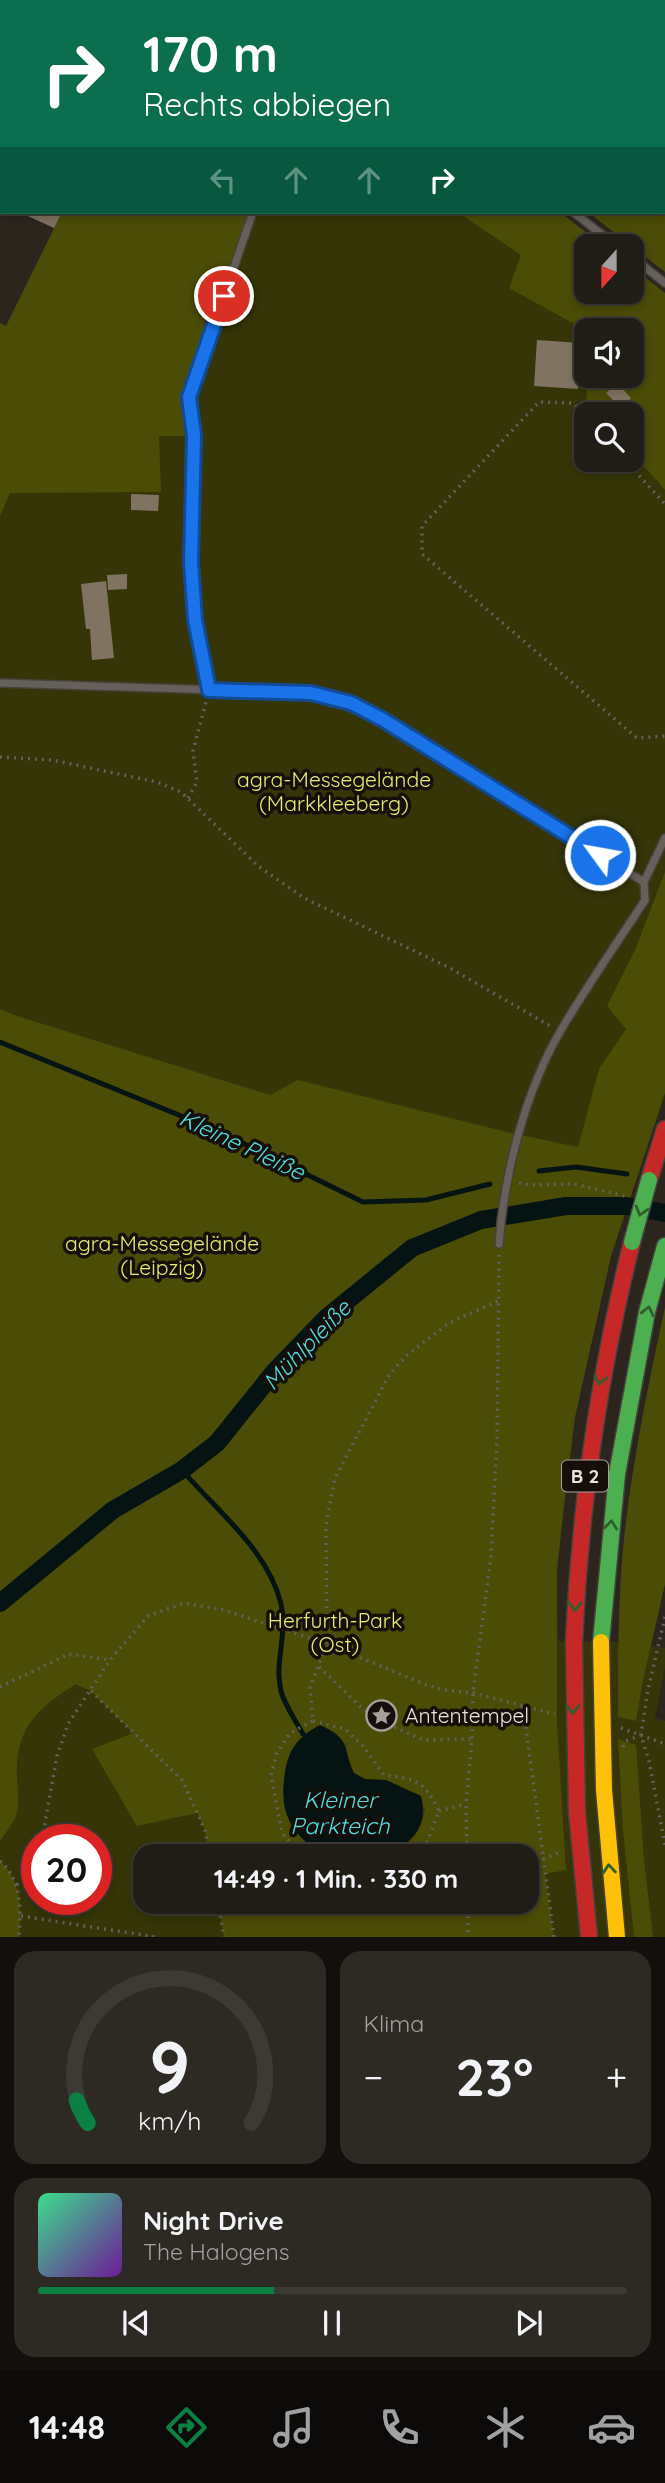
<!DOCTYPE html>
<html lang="de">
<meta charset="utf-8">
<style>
body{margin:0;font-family:Quicksand,sans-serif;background:#2d2923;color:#f1f3f6;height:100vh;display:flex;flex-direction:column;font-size:26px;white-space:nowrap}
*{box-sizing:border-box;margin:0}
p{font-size:23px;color:#a2a1a1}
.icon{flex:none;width:38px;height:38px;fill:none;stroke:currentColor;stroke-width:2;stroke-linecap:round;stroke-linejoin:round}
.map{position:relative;height:1937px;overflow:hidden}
.details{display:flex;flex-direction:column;gap:14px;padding:14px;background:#120f0c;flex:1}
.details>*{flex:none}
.banner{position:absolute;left:0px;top:0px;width:665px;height:214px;box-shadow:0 4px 10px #0003,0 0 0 2px #3d3a35;background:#0b6e4f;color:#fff;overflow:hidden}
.needle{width:46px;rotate:201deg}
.controls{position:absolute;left:574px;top:234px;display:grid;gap:14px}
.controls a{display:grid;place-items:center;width:70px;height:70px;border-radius:14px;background:#201c16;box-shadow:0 4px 10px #0003,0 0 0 2px #3d3a35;font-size:35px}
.speed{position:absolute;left:21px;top:1824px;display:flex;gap:14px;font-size:35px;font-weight:700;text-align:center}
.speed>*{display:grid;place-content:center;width:91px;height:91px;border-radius:50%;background:#201c16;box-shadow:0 4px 10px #0003,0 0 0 2px #3d3a35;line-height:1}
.speed .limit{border:10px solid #d22;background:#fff;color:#111}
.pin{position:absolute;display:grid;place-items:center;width:60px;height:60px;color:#fff;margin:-30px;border:4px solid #fff;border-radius:50%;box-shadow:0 2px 7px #0007}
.me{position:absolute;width:77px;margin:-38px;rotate:302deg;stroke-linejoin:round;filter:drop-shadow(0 0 5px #0008)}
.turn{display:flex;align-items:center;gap:24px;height:147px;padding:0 28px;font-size:32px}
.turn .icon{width:91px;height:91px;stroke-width:2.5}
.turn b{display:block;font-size:49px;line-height:60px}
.lanes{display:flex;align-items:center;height:66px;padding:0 28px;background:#0003;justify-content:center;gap:35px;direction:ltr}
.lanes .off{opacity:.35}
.big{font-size:52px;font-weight:700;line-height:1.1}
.details .widget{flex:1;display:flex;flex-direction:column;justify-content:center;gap:10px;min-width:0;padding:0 24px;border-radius:21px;background:#2d2923}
.details .dial{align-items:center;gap:0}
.dial svg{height:182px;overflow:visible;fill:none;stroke:#3d3a35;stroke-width:7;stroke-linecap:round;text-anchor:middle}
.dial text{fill:#f1f3f6;stroke:none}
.song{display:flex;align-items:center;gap:21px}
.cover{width:84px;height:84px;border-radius:10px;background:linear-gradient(135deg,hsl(150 70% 55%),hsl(280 70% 35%))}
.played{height:7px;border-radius:4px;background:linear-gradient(90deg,#0b8043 40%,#3d3a35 40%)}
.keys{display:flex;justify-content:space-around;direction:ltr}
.heat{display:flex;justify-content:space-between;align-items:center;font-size:38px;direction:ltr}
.details .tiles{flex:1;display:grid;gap:14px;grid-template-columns:1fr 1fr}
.widget:last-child{grid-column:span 2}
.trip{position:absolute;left:133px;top:1844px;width:406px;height:70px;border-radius:21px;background:#201c16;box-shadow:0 4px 10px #0003,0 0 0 2px #3d3a35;font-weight:700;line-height:70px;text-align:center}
.dock{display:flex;height:112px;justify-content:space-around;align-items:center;background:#0d0b09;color:#a2a1a1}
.dock .icon{width:49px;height:49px}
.dock .active{color:#0b8043}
.dock b{font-size:32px;color:#f1f3f6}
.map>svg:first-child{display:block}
.green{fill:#353507;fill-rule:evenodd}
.forest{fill:#4b4c06}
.water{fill:#061313}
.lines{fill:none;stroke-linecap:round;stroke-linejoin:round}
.stream{stroke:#061313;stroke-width:5}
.canal{stroke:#061313;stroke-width:18}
.building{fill:#817362}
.lane-casing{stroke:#46413b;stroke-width:10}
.fast-casing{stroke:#46413b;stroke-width:19}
.jam-casing{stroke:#46413b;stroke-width:19}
.path{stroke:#64605b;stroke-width:3.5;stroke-dasharray:2 5;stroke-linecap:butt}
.lane{stroke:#65605b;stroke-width:7}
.fast{stroke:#4caf50;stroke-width:16}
.jam{stroke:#c62828;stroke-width:16}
.fast-bridge-casing{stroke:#46413b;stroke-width:19;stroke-linecap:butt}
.slow-bridge-casing{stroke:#46413b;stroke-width:19;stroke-linecap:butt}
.jam-bridge-casing{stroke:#46413b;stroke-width:19;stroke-linecap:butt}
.fast-bridge{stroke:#4caf50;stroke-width:16}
.slow-bridge{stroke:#ffc107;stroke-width:16}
.jam-bridge{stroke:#c62828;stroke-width:16}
.oneway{stroke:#305f2d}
.route-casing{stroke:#114b97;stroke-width:18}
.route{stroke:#1a73e8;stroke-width:12}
.labels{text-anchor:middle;stroke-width:7;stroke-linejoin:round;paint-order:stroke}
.shield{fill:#140f0a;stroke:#aaa39c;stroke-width:2}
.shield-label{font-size:19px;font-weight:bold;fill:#eae3db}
.park-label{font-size:21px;fill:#e5ea70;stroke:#140f0a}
.poi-label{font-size:21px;fill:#eae3db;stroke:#140f0a;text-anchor:start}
.water-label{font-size:23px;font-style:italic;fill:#53dbdf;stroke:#140f0a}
</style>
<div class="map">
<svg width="665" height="1937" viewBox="0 0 665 1937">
<rect width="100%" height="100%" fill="#2b251e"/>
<path class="green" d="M253,212H516L586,292L665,323V1093L611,1256L575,1417L557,1571L558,1641L618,1642L665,1648V1667L655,1718L665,1721V1937H0V499L10,493L159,435L189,397ZM586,331H632V376H586ZM586,415H632V460H586ZM37,1839H96V1899H37ZM145,1857H527V1902H145Z"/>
<path class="forest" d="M665,47V272L588,212H663Z
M62,212H253L189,397L194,436H159L161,492L10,493L0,516V323L6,326Z
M457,212H560L605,247H586V292H632V267L665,293V490L632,453V415H597L586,402L588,376H632V331H587L509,288L521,255Z
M665,872V1093L611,1256L575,1417L563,1512L557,1571V1723L566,1870L545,1874L554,1937H224L218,1902H527V1857H375C405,1848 419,1841 425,1809L386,1780L365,1779L353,1773L347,1758L346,1743L291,1826L308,1845L338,1857H210L205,1830L197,1813L137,1826L92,1749L133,1733L91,1691L76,1684C39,1707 15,1728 17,1775C17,1788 20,1800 17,1813C14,1823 5,1833 0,1841V1009L14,1015L270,1095L298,1080L511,1133L578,1147L599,1069L626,1029L607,1006L635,950Z
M665,1307V1584L642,1685L636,1721L618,1717C618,1654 618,1591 625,1529C634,1454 649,1380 665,1307Z
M618,1739L636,1745L644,1860L653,1937H634L623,1830Z
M0,1861C22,1880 21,1910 19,1937H0Z"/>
<path class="water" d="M320,1725C351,1739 342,1746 354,1773L365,1779L386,1780L421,1796C443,1877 270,1886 284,1780C287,1752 295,1738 320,1725Z"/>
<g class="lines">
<path class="stream" d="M0,1042L218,1131L363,1202L426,1200L490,1184
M539,1171L576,1167L627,1174
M182,1470C217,1511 268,1550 281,1604C288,1633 274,1662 281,1691C285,1706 296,1721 303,1734"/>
<path class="canal" d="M0,1603L113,1510L182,1470L217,1443L274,1372L326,1318L412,1248L481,1220L566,1206H627L665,1213"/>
</g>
<path class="building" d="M19,212H62L54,228Z
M537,340L581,343L578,389L534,386Z
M617,383L631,398L621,408L606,393Z
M131,494L159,495L158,511L131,510Z
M127,574V589L108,590L107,575Z
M106,581L114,658L92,660L90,629H86L81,584Z
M379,1707H385L389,1712L390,1720L386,1728L369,1718L374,1709Z"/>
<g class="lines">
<defs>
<path id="lane" d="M272,0L274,2
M120,2L121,0
M236,2V0
M655,2L656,0
M0,107L2,108
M573,212L618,247
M632,257L665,283
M0,683L311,693L351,703L382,719L644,882
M209,689L195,620L191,562L194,436L189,397L253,212
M499,1244C504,1174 525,1092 561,1030C587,986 617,943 645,900L644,882L665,838"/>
<path id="fast" d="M601,1642L617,1474L647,1312L665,1246"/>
<path id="jam" d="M649,1180L665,1129
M574,1641C580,1505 599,1374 632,1242"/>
</defs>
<use href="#lane" class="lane-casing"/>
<use href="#fast" class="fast-casing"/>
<use href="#jam" class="jam-casing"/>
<path class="path" d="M663,92L665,93
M586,417L573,403L539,402L422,526V554L637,738L665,736
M625,460L665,504
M0,757L52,760L157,782L181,792L258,866L304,898L450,968L552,1027
M188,798L197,782L193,751L206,702
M519,1183L529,1185L574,1184L625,1196
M665,1617L648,1690L641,1735L649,1761L665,1845
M319,1667L362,1708L372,1714
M0,1687L69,1654L110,1660
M91,1691L182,1780L205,1830L210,1857
M523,1706L554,1937
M313,1721L345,1729L363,1746L384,1775C416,1779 424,1781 439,1811L427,1842L409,1857
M388,1724L423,1740L472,1739
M621,1728L665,1744
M623,1747L626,1741L639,1736
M439,1811L466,1804
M42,1839L57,1756L68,1724L110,1660L148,1616L184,1603L224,1610L327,1644L427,1685L444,1690L473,1693L555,1714
M303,1857L282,1833L271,1775L277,1753L290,1733L313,1721L310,1687L327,1644L326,1525L335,1478L389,1375L408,1354L449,1323L498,1301
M467,1857L466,1804L472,1739L473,1693L491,1556L497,1440L499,1255
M543,1859L561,1852
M0,1861C22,1880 21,1910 19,1937
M17,1885L37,1855
M218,1902L224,1937
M468,1902V1937
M21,1916L156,1937"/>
<use href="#lane" class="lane"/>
<use href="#fast" class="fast"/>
<use href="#jam" class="jam"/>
<defs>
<path id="fast-bridge" d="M632,1242L649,1180"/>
<path id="slow-bridge" d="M601,1642L604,1790L617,1937"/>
<path id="jam-bridge" d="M574,1641L577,1812L589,1937"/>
</defs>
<use href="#fast-bridge" class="fast-bridge-casing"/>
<use href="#slow-bridge" class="slow-bridge-casing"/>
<use href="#jam-bridge" class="jam-bridge-casing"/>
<use href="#fast-bridge" class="fast-bridge"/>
<use href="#slow-bridge" class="slow-bridge"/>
<use href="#jam-bridge" class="jam-bridge"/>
</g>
<defs><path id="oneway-chevron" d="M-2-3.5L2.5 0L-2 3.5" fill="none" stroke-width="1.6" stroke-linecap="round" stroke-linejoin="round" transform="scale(1.75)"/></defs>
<g class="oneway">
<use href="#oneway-chevron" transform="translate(641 1211) rotate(106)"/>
<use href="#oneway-chevron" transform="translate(648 1311) rotate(-76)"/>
<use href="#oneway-chevron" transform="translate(600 1380) rotate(101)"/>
<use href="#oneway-chevron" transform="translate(611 1525) rotate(-84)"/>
<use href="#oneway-chevron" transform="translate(575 1606) rotate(92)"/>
<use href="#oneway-chevron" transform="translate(573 1709) rotate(89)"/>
<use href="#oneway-chevron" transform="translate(609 1869) rotate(-95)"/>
</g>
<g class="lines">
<defs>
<path id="route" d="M224,296L189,397L194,436L191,562L195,620L209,690L311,693L351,703L382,719L600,855"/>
</defs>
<use href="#route" class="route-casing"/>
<use href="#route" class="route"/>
</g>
<defs>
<symbol id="sight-ring" viewBox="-11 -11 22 22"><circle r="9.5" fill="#140f0a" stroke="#a7a099" stroke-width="1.5"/><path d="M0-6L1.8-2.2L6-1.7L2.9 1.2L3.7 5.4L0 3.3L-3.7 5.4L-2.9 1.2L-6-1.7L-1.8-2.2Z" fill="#a7a099"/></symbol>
</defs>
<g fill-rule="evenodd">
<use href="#sight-ring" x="364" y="1698" width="35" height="35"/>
</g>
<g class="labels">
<rect class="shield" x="562" y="1460.5" width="46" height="31" rx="5"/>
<g class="shield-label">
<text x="585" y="1483">B 2</text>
</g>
<g class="park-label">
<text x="334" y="787">agra-Messegelände<tspan x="334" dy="24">(Markkleeberg)</tspan></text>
<text x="162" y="1251">agra-Messegelände<tspan x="162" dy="24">(Leipzig)</tspan></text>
<text x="335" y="1628">Herfurth-Park<tspan x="335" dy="24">(Ost)</tspan></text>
</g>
<g class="poi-label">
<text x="405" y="1723">Antentempel</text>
</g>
<g class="water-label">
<text transform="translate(242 1145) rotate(25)" y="8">Kleine Pleiße</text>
<text transform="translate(307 1345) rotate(-46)" y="8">Mühlpleiße</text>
<text x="340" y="1808">Kleiner<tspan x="340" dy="26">Parkteich</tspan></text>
</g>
</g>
</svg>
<div class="controls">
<a><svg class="needle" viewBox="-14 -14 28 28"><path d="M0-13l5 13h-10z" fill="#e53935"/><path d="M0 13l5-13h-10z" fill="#a2a1a1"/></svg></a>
<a><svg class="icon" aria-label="sound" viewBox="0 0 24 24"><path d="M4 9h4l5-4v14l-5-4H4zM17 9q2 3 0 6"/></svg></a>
<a><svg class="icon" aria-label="search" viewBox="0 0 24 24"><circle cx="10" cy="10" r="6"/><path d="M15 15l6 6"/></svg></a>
</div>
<div class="speed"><div class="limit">20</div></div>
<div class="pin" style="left:224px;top:296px;background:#d93025"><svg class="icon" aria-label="arrive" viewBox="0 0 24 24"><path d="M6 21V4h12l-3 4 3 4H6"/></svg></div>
<svg class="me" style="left:600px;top:855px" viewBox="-20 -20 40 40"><circle r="17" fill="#1a73e8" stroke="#fff" stroke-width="3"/><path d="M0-11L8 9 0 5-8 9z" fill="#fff"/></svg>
<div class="trip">14:49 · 1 Min. · 330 m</div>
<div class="banner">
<div class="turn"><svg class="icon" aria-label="right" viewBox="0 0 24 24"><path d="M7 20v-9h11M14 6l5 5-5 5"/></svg><div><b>170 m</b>Rechts abbiegen</div></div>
<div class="lanes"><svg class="icon off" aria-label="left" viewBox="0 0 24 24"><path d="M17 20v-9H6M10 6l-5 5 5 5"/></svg><svg class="icon off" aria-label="ahead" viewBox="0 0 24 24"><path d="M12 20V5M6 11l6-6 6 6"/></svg><svg class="icon off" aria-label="ahead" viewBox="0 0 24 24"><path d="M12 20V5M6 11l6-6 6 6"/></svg><svg class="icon" aria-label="right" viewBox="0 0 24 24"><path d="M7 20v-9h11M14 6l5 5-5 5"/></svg></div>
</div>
</div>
<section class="details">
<div class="tiles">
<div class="widget dial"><svg viewBox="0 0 100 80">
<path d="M14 69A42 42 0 1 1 86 69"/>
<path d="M14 69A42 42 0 0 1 9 59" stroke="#0b8043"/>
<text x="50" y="56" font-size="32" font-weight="700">9</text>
<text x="50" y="72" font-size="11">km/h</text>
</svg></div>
<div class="widget"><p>Klima</p>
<div class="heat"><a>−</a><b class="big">23°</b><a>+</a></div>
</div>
<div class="widget">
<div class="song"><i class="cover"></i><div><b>Night Drive</b><p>The Halogens</p></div></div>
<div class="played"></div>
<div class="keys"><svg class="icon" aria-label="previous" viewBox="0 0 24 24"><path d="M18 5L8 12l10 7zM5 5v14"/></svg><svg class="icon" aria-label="pause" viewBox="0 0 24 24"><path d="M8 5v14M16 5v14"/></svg><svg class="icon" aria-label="next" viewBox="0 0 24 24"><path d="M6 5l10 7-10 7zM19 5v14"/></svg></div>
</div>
</div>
</section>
<nav class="dock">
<b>14:48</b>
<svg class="icon active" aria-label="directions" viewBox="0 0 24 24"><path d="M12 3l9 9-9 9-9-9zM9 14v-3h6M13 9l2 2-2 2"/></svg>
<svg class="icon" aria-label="music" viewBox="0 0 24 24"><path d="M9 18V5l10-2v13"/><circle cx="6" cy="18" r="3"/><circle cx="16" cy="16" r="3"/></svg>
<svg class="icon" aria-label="phone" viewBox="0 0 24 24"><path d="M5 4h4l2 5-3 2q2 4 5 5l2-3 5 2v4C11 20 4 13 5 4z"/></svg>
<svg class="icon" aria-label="climate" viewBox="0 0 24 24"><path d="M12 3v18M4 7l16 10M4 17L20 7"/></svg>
<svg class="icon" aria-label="car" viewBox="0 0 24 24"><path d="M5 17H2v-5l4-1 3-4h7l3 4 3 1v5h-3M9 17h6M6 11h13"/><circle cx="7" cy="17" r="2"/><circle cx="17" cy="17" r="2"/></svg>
</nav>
